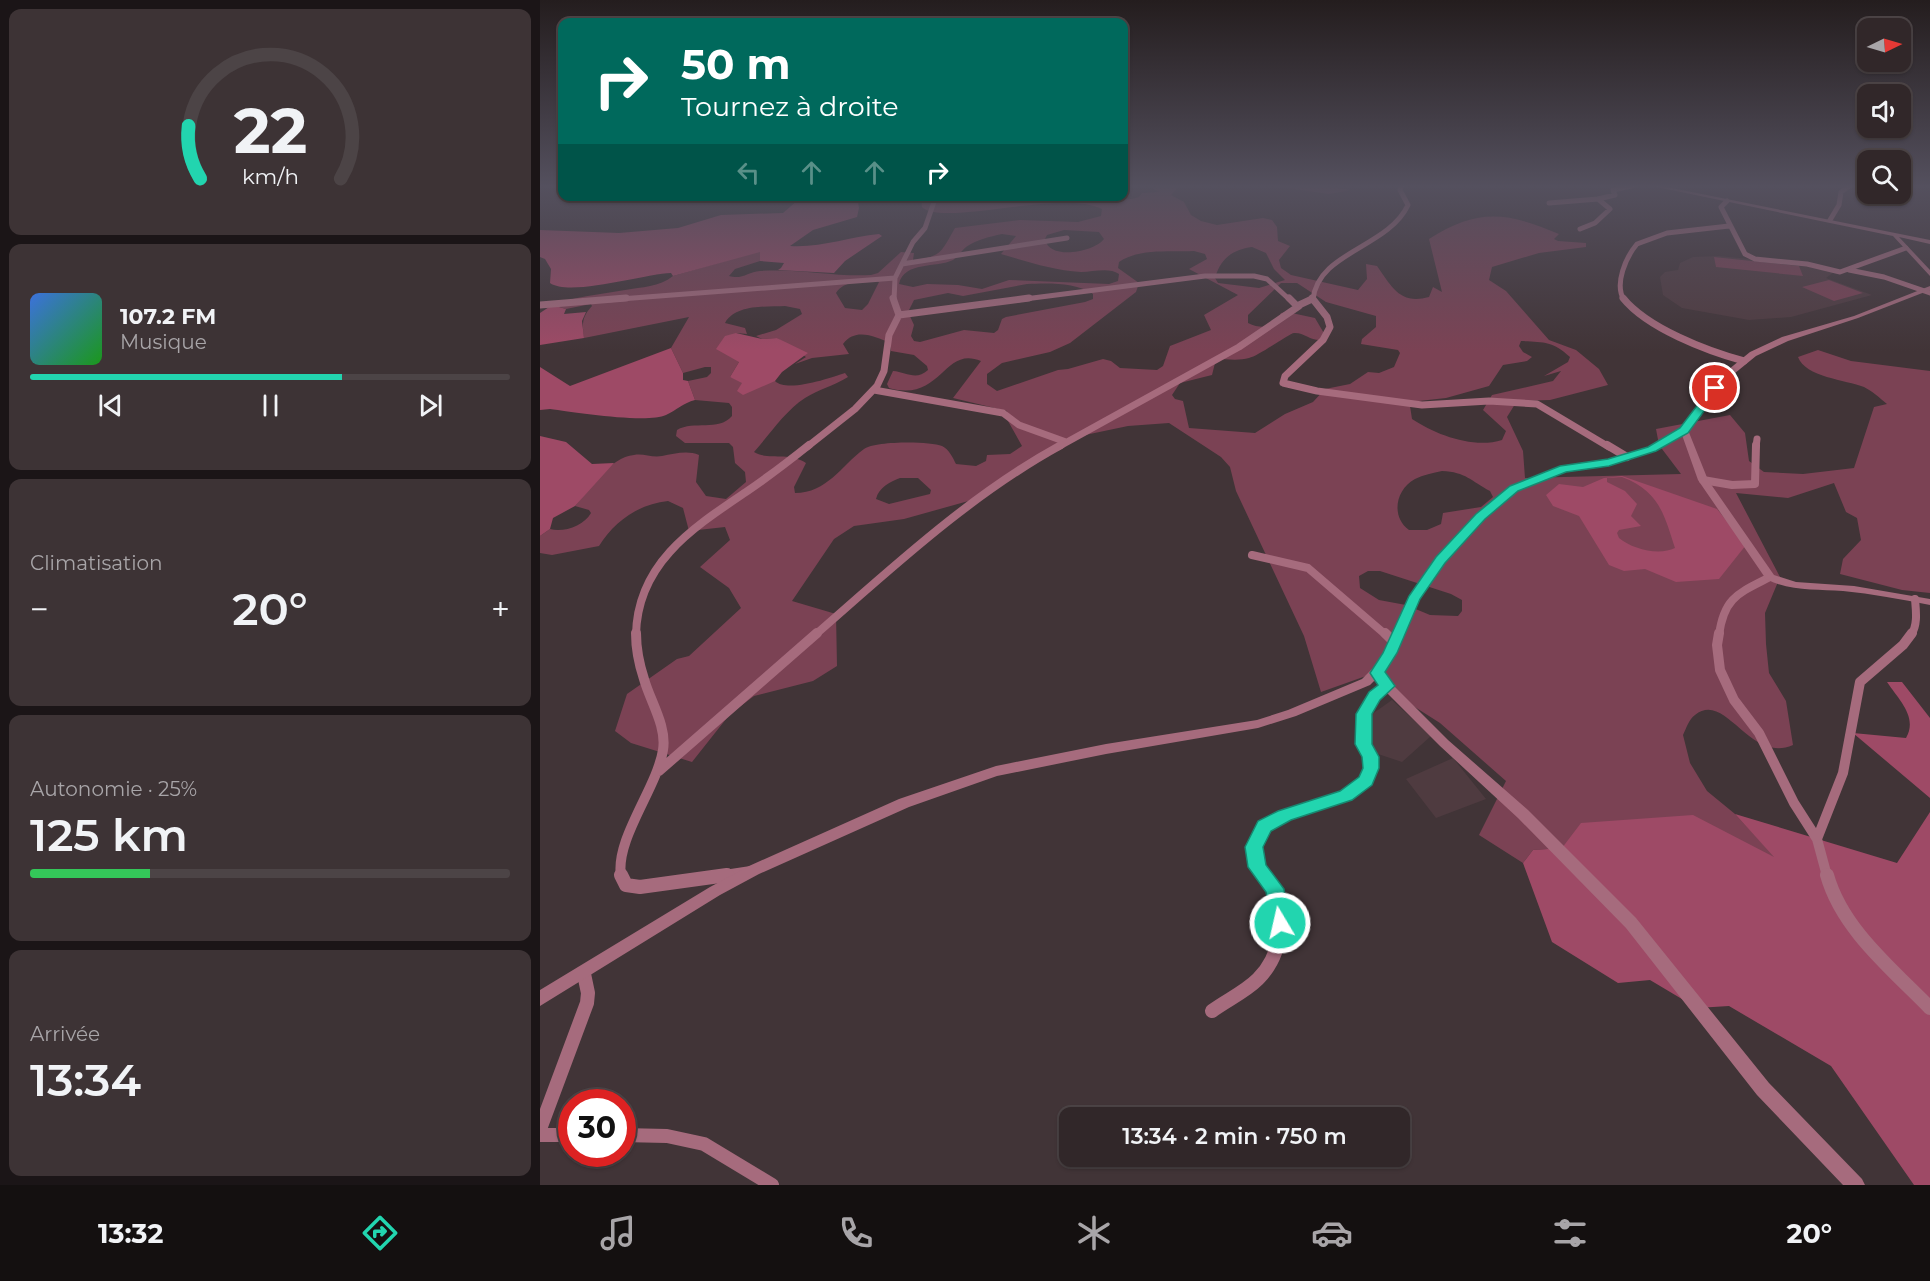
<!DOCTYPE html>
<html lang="fr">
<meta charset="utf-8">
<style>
body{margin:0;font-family:Montserrat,sans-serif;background:#3d3335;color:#f1f3f6;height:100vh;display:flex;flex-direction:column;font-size:22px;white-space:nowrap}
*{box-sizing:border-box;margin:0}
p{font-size:20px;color:#a8a5a8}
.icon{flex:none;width:33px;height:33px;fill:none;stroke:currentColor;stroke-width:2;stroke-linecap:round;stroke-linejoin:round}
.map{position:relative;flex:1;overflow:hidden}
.drawer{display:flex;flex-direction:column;gap:9px;padding:9px;background:#1b1517;width:540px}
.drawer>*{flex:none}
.top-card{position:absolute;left:18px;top:18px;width:570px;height:183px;border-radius:12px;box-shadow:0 2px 4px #0004,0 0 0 2px #4c4446;background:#00695c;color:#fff;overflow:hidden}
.needle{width:39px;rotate:85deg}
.buttons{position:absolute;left:1317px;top:18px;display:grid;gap:12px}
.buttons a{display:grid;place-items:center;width:54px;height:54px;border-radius:12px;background:#312729;box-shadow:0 2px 4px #0004,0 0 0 2px #4c4446;font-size:30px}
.speed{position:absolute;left:18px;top:1089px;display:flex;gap:12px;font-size:30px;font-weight:700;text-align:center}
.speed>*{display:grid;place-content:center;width:78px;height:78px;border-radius:50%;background:#312729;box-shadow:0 2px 4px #0004,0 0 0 2px #4c4446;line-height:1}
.speed .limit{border:9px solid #d22;background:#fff;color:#111}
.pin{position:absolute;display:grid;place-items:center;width:51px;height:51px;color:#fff;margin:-26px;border:3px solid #fff;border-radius:50%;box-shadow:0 2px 6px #0007}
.me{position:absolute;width:66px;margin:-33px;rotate:351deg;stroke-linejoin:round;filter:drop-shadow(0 0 4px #0008)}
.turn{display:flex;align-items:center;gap:21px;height:126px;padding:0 24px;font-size:27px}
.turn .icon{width:78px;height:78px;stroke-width:2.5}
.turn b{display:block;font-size:42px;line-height:51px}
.lanes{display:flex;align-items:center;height:57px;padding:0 24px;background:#0003;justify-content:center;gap:30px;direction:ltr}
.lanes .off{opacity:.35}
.big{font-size:45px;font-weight:600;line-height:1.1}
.drawer .card{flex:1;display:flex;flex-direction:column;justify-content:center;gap:9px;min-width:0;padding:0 21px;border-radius:12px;background:#3d3335}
.drawer .dial{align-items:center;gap:0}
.dial svg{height:156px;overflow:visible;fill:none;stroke:#4c4446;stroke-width:7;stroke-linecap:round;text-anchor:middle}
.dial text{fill:#f1f3f6;stroke:none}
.song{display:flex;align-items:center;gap:18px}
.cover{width:72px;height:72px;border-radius:9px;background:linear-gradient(135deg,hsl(220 70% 55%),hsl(120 70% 35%))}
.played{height:6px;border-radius:3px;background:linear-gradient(90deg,#22d5af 65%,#4c4446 65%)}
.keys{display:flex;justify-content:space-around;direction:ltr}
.heat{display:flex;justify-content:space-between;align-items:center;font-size:33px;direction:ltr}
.charge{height:9px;border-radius:4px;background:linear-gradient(90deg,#34c759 25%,#4c4446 0)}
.trip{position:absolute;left:519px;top:1107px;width:351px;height:60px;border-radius:12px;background:#312729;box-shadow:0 2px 4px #0004,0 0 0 2px #4c4446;font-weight:600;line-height:60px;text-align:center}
.tab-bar{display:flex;height:96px;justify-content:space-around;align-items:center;background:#141010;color:#a8a5a8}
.tab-bar .icon{width:42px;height:42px}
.tab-bar .current{color:#22d5af}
.tab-bar b{font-size:27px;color:#f1f3f6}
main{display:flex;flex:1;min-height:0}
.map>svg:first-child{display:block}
.built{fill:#4f3b40}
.green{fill:#7b4254;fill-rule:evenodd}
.forest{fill:#9e4a66;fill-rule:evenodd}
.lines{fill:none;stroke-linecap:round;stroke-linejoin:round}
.minor-far4{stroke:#a66b7d;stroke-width:5}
.minor-far3{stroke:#a66b7d;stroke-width:7}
.minor-far2{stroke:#a66b7d;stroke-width:8}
.minor-far1{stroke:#a66b7d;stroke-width:10}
.minor{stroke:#a66b7d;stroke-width:14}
.tertiary{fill:#a66b7d;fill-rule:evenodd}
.route{fill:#22d5af;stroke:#168a72;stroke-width:1.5}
</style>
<main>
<section class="drawer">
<div class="card dial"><svg viewBox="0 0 100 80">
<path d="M14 69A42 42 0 1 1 86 69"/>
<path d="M14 69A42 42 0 0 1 8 42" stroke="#22d5af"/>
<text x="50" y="56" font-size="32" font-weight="700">22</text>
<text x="50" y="72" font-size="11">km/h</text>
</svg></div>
<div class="card">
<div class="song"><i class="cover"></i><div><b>107.2 FM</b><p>Musique</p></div></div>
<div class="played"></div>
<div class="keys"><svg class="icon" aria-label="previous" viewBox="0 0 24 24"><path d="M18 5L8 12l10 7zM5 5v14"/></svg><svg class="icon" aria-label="pause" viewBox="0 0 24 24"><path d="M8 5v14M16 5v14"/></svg><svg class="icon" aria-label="next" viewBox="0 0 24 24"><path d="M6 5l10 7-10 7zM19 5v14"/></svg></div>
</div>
<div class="card"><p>Climatisation</p>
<div class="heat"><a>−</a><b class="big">20°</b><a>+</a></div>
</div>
<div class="card"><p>Autonomie · 25%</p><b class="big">125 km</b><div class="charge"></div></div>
<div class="card"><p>Arrivée</p><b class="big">13:34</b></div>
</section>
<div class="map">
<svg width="1390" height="1185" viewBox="0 0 1390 1185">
<rect width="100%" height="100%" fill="#413437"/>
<path class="built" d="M1179,256L1262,264L1294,272L1286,278L1332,295L1251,317L1209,320L1142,308L1123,295L1120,277L1125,272L1138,270L1140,263L1153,257Z
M852,700L891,736L862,762L838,754L825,742L828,717Z
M913,758L946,799L896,818L866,779Z"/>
<path class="green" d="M619,185H640L631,195L644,202L651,215L661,221L677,225L723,218L732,220L737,227L738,241L750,246L739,260L741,268L751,275L818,290L827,279L826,264L837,266C852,287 860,305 889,297L893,287L902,292L889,239C938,208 967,212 1019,234L1014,239L1018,241L1046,243V247L999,253L952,267L949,280L966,291L1009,340L1036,350L1059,369L1068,385L1010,400L977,401L967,417L983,451L985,478L1141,474L1119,445L1116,429L1190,415L1205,433L1209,461L1224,472L1263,474L1314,468L1334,407L1347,404C1340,398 1332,391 1324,387C1306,380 1265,377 1258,357L1278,350L1311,361L1390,371V593L1362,590L1300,574L1303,559L1321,540L1317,518L1306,512L1294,483L1248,498L1196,493L1240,577L1225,613L1226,644L1229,673L1246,701L1253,745C1209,764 1186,690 1155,715C1149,719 1146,729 1143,735L1150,763L1167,791L1195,814L1236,858L1022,848L993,850L983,863L939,835L966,781L900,723L826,676L781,692L764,636L696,491L690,467L681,457L629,423L588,426L526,439L432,500L364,519L314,526L294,539L252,601L296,614L297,666L273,681L214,696L190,714L152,762L91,743L75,731L87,694L137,659L149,656L201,608L189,588L160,567L190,540L185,527L149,531L143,508L128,501C98,504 74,522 59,546L12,555L0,553V536L10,529C23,533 44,526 51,513L49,510L35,506C50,489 70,457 94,455C103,453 112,458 122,456C134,454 147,450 159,455L156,482L166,496L186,499L206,482L205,472L195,463L193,447L189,443H145L136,436L137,430C154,420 178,432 192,416V407L189,403L155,400L148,381L167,377L171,373V367H165L143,373L131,348L149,317L44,338C42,323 42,317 52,306L51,304L26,309L12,305C34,297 61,294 85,290C102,287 119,287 133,276L220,251V261L195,269L189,276C202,280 208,272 220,271C257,268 294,277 331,275L338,273L361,252L374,253L373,260C402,257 401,252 415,228L480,220L538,222L561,216L562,209C522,189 401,227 382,207L381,197L482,196L485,200L540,197L592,199L599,197L602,193L619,192L612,188ZM524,230L559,232L564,239C554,252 509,261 505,239L507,235ZM462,234L476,236L461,254C488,262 513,270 541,272C553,272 569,267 579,274L578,281L569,284L469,280L442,289L418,285L387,284L373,287L359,284C364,261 397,268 413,260C419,256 421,251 426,247C438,239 449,237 462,234ZM712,247L726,253L734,269L745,280L719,288L678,283L675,278C681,258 692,250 712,247ZM654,251L665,254L667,259L649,269L698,295L664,315L671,330L630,346L623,366L617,370L580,368L571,361L563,359L528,369L518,370L457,391L447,384V374L462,363L510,352L530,343L596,292L599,283L578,268L579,262C599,248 630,252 654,251ZM335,280L339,282L328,304L322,310L305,308L296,293C304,280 322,282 335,280ZM741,283H757L786,302L836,316V327L822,339L821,344L858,350L860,353L854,367L839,373L828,372L810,384L785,389L773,402L745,414L715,433L649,428L643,401L635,399L632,395L640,383L672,375L676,359C686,359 699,361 709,358C719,356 750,333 754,333C763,332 771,341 781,340L785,335L775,318L747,312L741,313C734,328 723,330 708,323V315ZM487,284C507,283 536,282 553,294V299L545,302L466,317L462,319L458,330L454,333L424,330L380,342L374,341L371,336L374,325L368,312L374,300L408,293L423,296ZM245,306L260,309L262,314L236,330L216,336L222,339L237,338L266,357L255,364L272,358L309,354L303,344C316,327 335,337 351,343V351L374,355L387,366L388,370C376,381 366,372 353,371L347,384L349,388C402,403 403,345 441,361L413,398L467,411L468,421L482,446L470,454L447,455L446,461L436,466L416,464C413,458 409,449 402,446C389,441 335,441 324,449C301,466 287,493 255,493L254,487L266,463C248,451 228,461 214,452C230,434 245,411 265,398C279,389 294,386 308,377L305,373C290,378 247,393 235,381L190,377L199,362L196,333L207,334L205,328L185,323C196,304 226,307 245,306ZM981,341C1003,342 1013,341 1030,357L1028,362L1004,376L1021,371L1013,381L952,395L943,410L966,431L962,440C934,449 896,435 872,419L870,406L879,401L906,398L949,386L963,365L987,361L992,357L983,352L979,346ZM902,471C926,472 931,481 950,491L953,497L941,507L903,513L901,524L887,530H869C851,517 855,490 875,479C883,475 893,473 902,471ZM360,478H378L391,490L390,494L349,504L336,499C339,487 350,482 360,478ZM828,571H840L911,594L922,600V611L918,616L890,615L866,605L839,600L820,588L819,576Z
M727,185H775L811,190L789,194Z
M1174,257L1259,266L1263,276L1176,267Z
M1289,280L1323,293L1294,301L1262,287Z"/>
<path class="forest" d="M279,199L284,203L318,202L319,208L317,217L273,230L250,246C280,248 309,237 339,234L342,236L305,261L294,273L238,270L241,268L244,263L220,261V252L133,276L131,273C104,274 30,297 10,283L11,269L5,259L0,257V230L79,233L138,228L181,215L243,213L258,200Z
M12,305L26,309L24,314L46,312L42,321L44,338L0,345V313Z
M196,333L222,339L237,338L268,353L242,372L235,381L203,395L197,391L202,383L190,377L199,362L176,349L185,336Z
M131,348L143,373V380L148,381L155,400C143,403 137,410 126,415C107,424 34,412 10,409L0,410V367L30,386Z
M0,436L26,442L52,464L74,463L35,506L13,518L10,529L0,536Z
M1082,476L1177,509L1206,545L1179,579L1136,582L1105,569L1084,571L1069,565L1039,516L1013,506L1006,495L1019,484L1043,487L1064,478ZM1082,477C1119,491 1124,514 1135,548C1119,556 1092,549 1079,538L1077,533L1079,530L1101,526L1091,516L1097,504L1085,491L1067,482V478Z
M1347,682H1362L1390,718V798L1313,733L1366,738C1378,717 1359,700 1347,682Z
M1390,812V1185H1374L1291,1066L1189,1006L1157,1008L1110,980L1078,983L1012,942L983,863L993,850L1022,848L1041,823L1153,815L1234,857L1195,814L1357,863Z"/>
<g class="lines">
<path class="minor-far4" d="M1187,201L1181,207L1205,254L1215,259L1267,264L1300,272L1366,248
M1009,203L1058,199L1075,195L1073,190L1096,185
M1290,220L1299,205L1301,192L1311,185
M1040,229L1055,223L1070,209L1058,199
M362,264L527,238
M1309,270L1344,277L1390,293
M67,300L355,278
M354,300L355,278L373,242L385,228L396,196
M477,300L665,276H714L727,279L750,300
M773,300C777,252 848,248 868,205L860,190L862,185
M1084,300C1074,284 1086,257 1097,244L1127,233L1189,226"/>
<path class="minor-far3" d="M749,298L757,306L772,299
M772,298L787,317L790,327L783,340L745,376L743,383L777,391L882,405L949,401L997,404L1069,447
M1083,298C1107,328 1167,351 1204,361
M0,305L86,298
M359,315L489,298
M334,390L463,413L479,425L526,442
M267,447L315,409L337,386L344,371L349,335L359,315L353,298
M518,447L699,347L759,306
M1216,447L1217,439"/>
<path class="minor-far2" d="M1067,445L1087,457
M1163,480L1192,485L1215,484L1216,445
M712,555L768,568L846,635
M96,635C97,563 154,527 206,492C228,477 249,461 269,445
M275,635C353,567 430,495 521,445
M1179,635C1184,597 1199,593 1230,577
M1371,635C1378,625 1376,611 1375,599"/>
<path class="minor-far1" d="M845,633L854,642
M1179,633L1177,645L1180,670L1194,700L1219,733L1254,803L1277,839L1287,876
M119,771L277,633
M1277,839L1303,773L1320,682L1363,645L1372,633
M81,876C75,839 117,788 123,750C127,726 110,701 104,679C99,664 96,649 96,633
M178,876L211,871
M726,876C680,821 771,810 803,797C813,793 822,785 828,776C838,735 800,728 847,686"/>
<path class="minor" d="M81,875L86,885L100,887L187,875
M1287,875C1302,929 1352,969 1390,1008
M672,1011C687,1000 705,992 718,979C745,952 748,903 724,875
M0,1129L47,1003L48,993L44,974
M0,1135H32
M82,1135L127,1136L164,1144L232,1185"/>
<path class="tertiary" d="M1107,185H1117L1390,240V244L1359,237L1390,270V276L1353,236Z
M1390,286V290L1318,318L1248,341L1216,356L1189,378L1148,430L1168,480L1234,575L1256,582L1314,586L1390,599V605C1361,599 1332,594 1303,591C1277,589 1251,592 1226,579L1158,480L1142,435L1115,451L1069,465L1026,471L977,491L944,518L905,562L879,599L850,664L843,672L851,683L908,740L988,810L1096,918L1229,1083L1322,1179L1325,1185H1303L1217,1095L1086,928L978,818L900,746L843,689L836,679L830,685L756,716L718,728L566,754L457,776L369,807L219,874L180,895L0,1006V990L170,887L209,866L359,799L456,766L566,744L717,720L748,710L822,679L839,662L869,599L897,558L938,514L971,487L1021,467L1068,460L1109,447L1141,428L1183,374L1210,352L1242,337L1314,316Z"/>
</g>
<linearGradient id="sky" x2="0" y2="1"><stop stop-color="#241d1e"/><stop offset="0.53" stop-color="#54505e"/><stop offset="1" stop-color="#54505e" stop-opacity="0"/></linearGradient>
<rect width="1390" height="351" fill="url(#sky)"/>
<path class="route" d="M1172,386L1181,388L1148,433L1116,451L1069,466L1026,472L978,491L945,519L905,563L880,599L857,653L845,672L855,686L840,700L832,714V744L839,757V768L832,785L812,800L751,820L731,831L723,847L726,865L744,889L750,923L747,929L740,931L733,929L726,892L708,867L705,847L718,821L738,811L800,791L819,777L823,768L822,757L815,744L816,714L829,692L838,685L830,673L843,653L869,596L896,557L936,514L970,486L1020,466L1068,459L1108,447L1140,428Z"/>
</svg>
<div class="buttons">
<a><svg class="needle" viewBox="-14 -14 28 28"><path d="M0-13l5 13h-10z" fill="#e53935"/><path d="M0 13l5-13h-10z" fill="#a8a5a8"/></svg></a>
<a><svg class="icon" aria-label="sound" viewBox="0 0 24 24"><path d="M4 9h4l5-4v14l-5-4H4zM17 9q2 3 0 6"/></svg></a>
<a><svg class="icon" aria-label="search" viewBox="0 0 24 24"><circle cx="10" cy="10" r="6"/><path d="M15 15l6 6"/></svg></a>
</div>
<div class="speed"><div class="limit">30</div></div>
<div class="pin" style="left:1175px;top:388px;background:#d93025"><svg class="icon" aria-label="arrive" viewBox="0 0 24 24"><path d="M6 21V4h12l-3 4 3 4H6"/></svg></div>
<svg class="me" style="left:740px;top:923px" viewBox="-20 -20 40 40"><circle r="17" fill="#22d5af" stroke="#fff" stroke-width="3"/><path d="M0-11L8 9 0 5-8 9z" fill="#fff"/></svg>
<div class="trip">13:34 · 2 min · 750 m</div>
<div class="top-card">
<div class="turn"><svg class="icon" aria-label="right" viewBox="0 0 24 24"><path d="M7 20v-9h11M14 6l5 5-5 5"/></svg><div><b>50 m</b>Tournez à droite</div></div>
<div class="lanes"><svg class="icon off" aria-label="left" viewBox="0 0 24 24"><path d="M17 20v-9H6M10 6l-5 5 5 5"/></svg><svg class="icon off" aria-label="ahead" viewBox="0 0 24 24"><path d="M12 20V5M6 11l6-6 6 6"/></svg><svg class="icon off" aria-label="ahead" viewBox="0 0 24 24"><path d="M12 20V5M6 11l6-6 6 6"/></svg><svg class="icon" aria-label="right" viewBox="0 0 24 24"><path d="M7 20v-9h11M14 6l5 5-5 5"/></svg></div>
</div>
</div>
</main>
<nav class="tab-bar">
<b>13:32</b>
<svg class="icon current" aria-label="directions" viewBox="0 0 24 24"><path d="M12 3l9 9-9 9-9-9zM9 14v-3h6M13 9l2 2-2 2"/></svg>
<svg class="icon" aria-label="music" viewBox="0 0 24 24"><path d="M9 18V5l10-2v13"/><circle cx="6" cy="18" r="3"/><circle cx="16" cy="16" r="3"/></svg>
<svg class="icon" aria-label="phone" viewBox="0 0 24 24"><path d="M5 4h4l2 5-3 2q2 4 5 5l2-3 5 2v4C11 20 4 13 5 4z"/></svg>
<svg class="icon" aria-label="climate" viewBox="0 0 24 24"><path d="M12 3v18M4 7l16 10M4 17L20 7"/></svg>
<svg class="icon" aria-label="car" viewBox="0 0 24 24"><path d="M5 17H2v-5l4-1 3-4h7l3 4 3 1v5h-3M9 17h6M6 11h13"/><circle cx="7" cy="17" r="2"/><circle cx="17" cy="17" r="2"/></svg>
<svg class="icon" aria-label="filters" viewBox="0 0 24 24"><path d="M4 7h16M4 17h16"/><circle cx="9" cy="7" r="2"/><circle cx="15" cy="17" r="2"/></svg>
<b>20°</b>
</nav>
